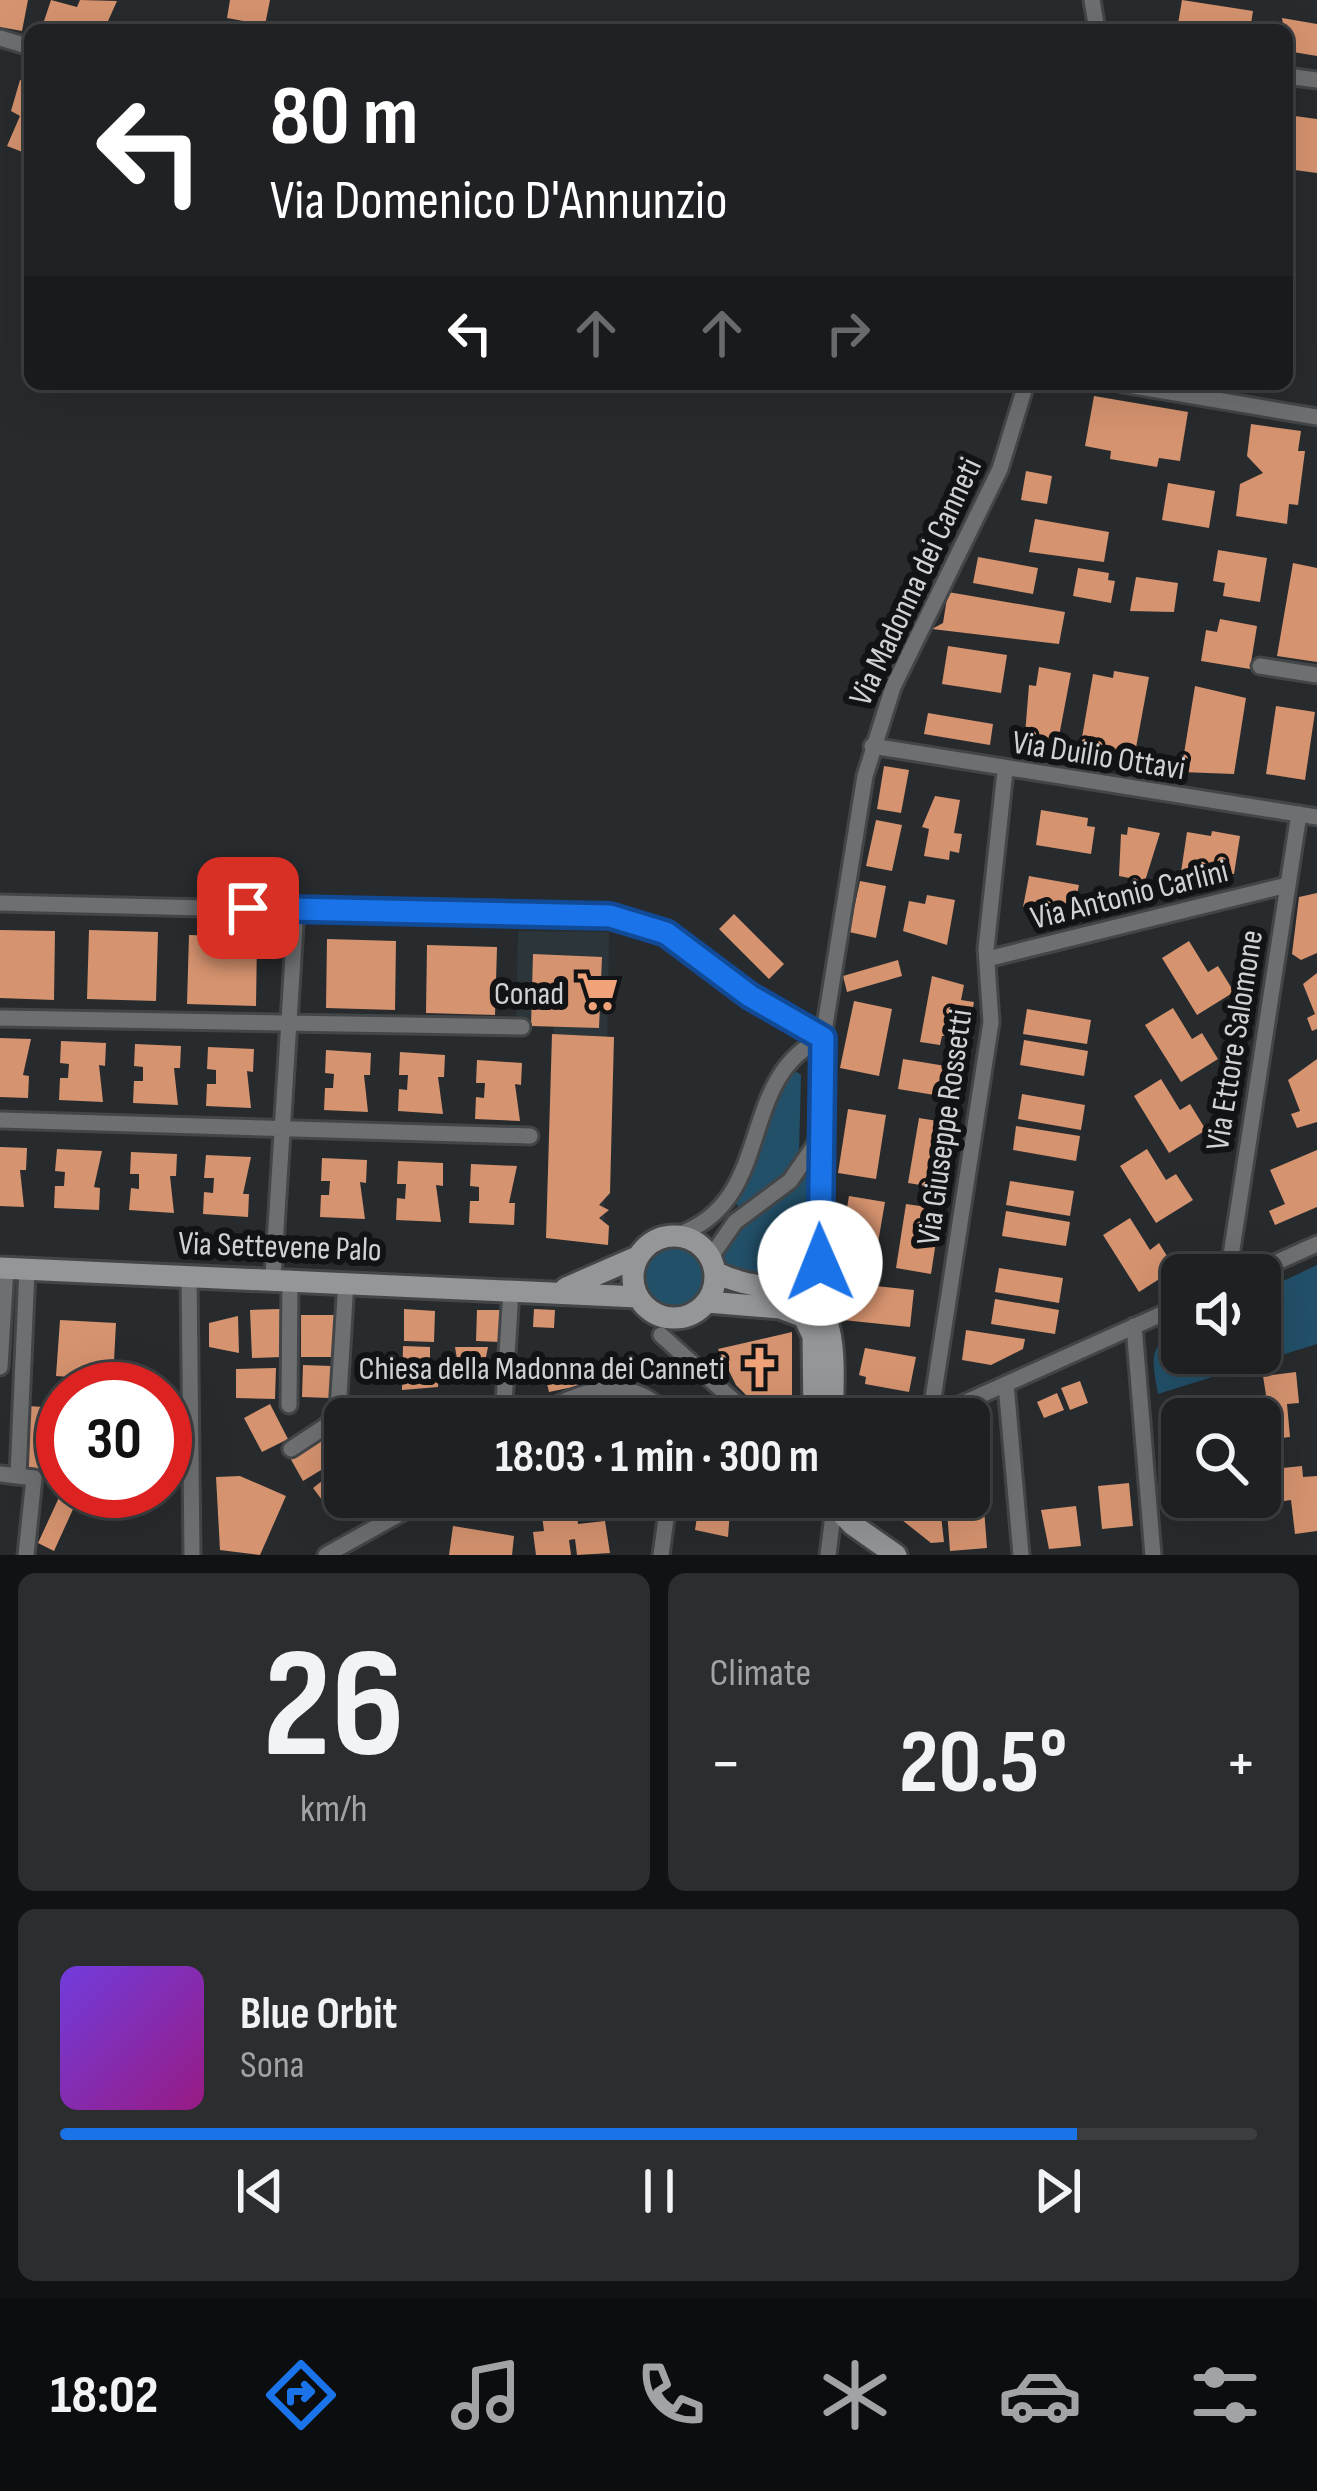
<!DOCTYPE html>
<meta charset="utf-8">
<style>
body{margin:0;font-family:"Sofia Sans Condensed",sans-serif;background:#2b2d2f;color:#f1f3f6;height:100vh;display:flex;flex-direction:column;font-size:45px;white-space:nowrap}
*{box-sizing:border-box;margin:0}
p{font-size:39px;color:#a1a3a5}
.icon{flex:none;width:66px;height:66px;fill:none;stroke:currentColor;stroke-width:2;stroke-linecap:round;stroke-linejoin:round}
.map{position:relative;height:1555px;overflow:hidden}
.panel{display:flex;flex-direction:column;gap:18px;padding:18px;background:#101213;flex:1}
.panel>*{flex:none}
.guide{position:absolute;left:24px;top:24px;width:1269px;height:366px;border-radius:18px;box-shadow:0 12px 48px #0002,0 0 0 3px #3c3e40;background:#202124;color:#fff;overflow:hidden}
.controls{position:absolute;left:1161px;top:1254px;display:grid;gap:24px}
.controls a{display:grid;place-items:center;width:120px;height:120px;border-radius:18px;background:#1e2022;box-shadow:0 12px 48px #0002,0 0 0 3px #3c3e40;font-size:60px}
.speed{position:absolute;left:36px;top:1362px;display:flex;gap:24px;font-size:60px;font-weight:700;text-align:center}
.speed>*{display:grid;place-content:center;width:156px;height:156px;border-radius:50%;background:#1e2022;box-shadow:0 12px 48px #0002,0 0 0 3px #3c3e40;line-height:1}
.speed .limit{border:18px solid #d22;background:#fff;color:#111}
.pin{position:absolute;display:grid;place-items:center;width:102px;height:102px;color:#fff;margin:-51px;border-radius:24px;box-shadow:0 6px 18px #0006}
.me{position:absolute;width:132px;margin:-66px;rotate:359deg;stroke-linejoin:round;filter:drop-shadow(0 0 9px #0008)}
.turn{display:flex;align-items:center;gap:42px;height:252px;padding:0 48px;font-size:54px}
.turn .icon{width:156px;height:156px;stroke-width:2.5}
.turn b{display:block;font-size:84px;line-height:102px}
.lanes{display:flex;align-items:center;height:114px;padding:0 48px;background:#0003;justify-content:center;gap:60px;direction:ltr}
.lanes .off{opacity:.35}
.big{font-size:90px;font-weight:700;line-height:1.1}
.panel .tile{flex:1;display:flex;flex-direction:column;justify-content:center;gap:18px;min-width:0;padding:0 42px;border-radius:18px;background:#2b2d2f}
.panel .dial{align-items:center;gap:0}
.dial b{font-size:156px;line-height:1}
.song{display:flex;align-items:center;gap:36px}
.cover{width:144px;height:144px;border-radius:18px;background:linear-gradient(135deg,hsl(260 70% 55%),hsl(310 70% 35%))}
.played{height:12px;border-radius:6px;background:linear-gradient(90deg,#1a73e8 85%,#3c3e40 85%)}
.keys{display:flex;justify-content:space-around;direction:ltr}
.heat{display:flex;justify-content:space-between;align-items:center;font-size:66px;direction:ltr}
.panel .tiles{flex:1;display:grid;gap:18px;grid-template-columns:1fr 1fr}
.tile:last-child{grid-column:span 2}
.trip{position:absolute;left:324px;top:1398px;width:666px;height:120px;border-radius:18px;background:#1e2022;box-shadow:0 12px 48px #0002,0 0 0 3px #3c3e40;font-weight:700;line-height:120px;text-align:center}
.dock{display:flex;height:192px;justify-content:space-around;align-items:center;background:#0c0d0e;color:#a1a3a5}
.dock .icon{width:84px;height:84px}
.dock .on{color:#1a73e8}
.dock b{font-size:54px;color:#f1f3f6}
.map>svg:first-child{display:block}
.built{fill:#2c353a}
.green{fill:#225069}
.building{fill:#d6936f}
.lines{fill:none;stroke-linecap:round;stroke-linejoin:round}
.street-casing{stroke:#434648;stroke-width:21}
.secondary-casing{stroke:#434648;stroke-width:27}
.street{stroke:#6e6f70;stroke-width:15}
.secondary{stroke:#949698;stroke-width:21}
.route-casing{stroke:#114b97;stroke-width:30}
.route{stroke:#1a73e8;stroke-width:21}
.labels{text-anchor:middle;stroke-width:12;stroke-linejoin:round;paint-order:stroke}
.street-label{font-size:33px;fill:#d0d2d4;stroke:#121314}
.poi-label{font-size:33px;fill:#d0d2d4;stroke:#121314;text-anchor:end}
</style>
<div class="map">
<svg width="1317" height="1555" viewBox="0 0 1317 1555">
<rect width="100%" height="100%" fill="#282b2d"/>
<path class="built" d="M518,931L609,932L604,1232L551,1230L554,1022L516,1021Z"/>
<path class="green" d="M797,1072L801,1075L799,1154L791,1170L739,1207L735,1203L790,1074Z
M806,1174L809,1286L726,1268L723,1251C745,1218 783,1206 806,1174Z
M642 1278a31 31 0 1 1 62 0a31 31 0 1 1-62 0Z
M1317,1265V1344L1158,1394C1152,1359 1147,1345 1182,1328V1353H1260V1292Z"/>
<path class="building" d="M0,0H28L22,31L0,27Z
M51,0L77,7L80,0L117,1L104,30H41Z
M230,0H270L265,25L227,18Z
M1182,0L1253,11L1250,30H1177Z
M1282,18L1317,24V56L1287,51Z
M20,80L30,84V155L7,146L20,116L11,111Z
M1287,115L1317,119V173L1287,169Z
M1094,396L1188,412L1180,461L1159,458L1157,467L1110,459L1111,451L1085,446Z
M1251,424L1301,431L1298,451H1305L1298,505L1289,504L1287,524L1236,516L1240,484L1263,473L1247,456Z
M1026,471L1052,476L1047,504L1021,500Z
M1168,483L1215,491L1209,528L1162,520Z
M1035,519L1109,532L1104,562L1029,552Z
M1218,550L1267,558L1260,602L1223,596L1225,583L1213,581Z
M978,557L1038,568L1033,594L973,583Z
M1293,563L1317,568V662L1277,656Z
M1078,568L1109,573L1108,580L1115,581L1111,603L1073,596Z
M1136,577L1178,583L1174,612L1130,611Z
M948,592L1065,612L1059,644L932,629L943,623Z
M1220,619L1257,626L1250,669L1201,661L1206,630L1217,632Z
M948,646L1007,655L1001,693L942,684Z
M1039,667L1071,673L1056,752L1024,747L1029,685L1036,686Z
M1114,671L1149,677L1133,764L1080,749L1093,674L1113,678Z
M1195,686L1246,698L1234,774L1181,772Z
M1276,706L1315,712L1305,780L1266,774Z
M928,713L993,724L990,745L924,734Z
M884,766L909,770L901,813L877,809Z
M935,796L960,800L954,833L962,834L959,853L950,851L949,860L924,856L929,829L922,827Z
M1041,810L1088,818L1087,826L1095,827L1091,854L1036,845Z
M876,820L902,825L892,871L866,866Z
M1128,827L1160,833L1145,881L1119,876L1121,834L1127,835Z
M1212,831L1240,836L1234,874L1181,872L1187,832L1211,836Z
M1029,876L1079,885L1075,905L1058,902L1056,913L1023,907Z
M860,881L886,886L876,938L849,932Z
M1317,893V953L1301,960L1292,954L1299,897Z
M927,895L955,900L947,945L903,931L909,901L925,904Z
M734,914L784,964L769,979L719,929Z
M0,930L55,931L54,1000L0,998Z
M89,930L158,932L156,1001L87,999Z
M189,935L257,937L256,1006L187,1004Z
M327,939L396,941L395,1010L326,1008Z
M1189,941L1208,972L1218,966L1234,992L1197,1015L1162,958Z
M427,945L497,947L495,1015L426,1013Z
M533,954L602,957L599,1028L531,1026Z
M898,960L902,976L847,992L843,976Z
M1317,973V1029L1312,1031L1307,1018L1315,1014L1303,984Z
M932,976L964,985L961,1000L974,1002L968,1035L942,1036L940,1045L920,1042Z
M854,1001L892,1009L879,1076L840,1068Z
M1173,1008L1192,1039L1202,1033L1218,1059L1181,1082L1145,1025Z
M1027,1009L1091,1020L1087,1044L1023,1034Z
M552,1034L614,1037L610,1193L599,1205L609,1210L599,1218L609,1226L608,1245L546,1238Z
M0,1038L31,1039L23,1075L29,1076L28,1098L0,1097Z
M1024,1040L1088,1051L1084,1076L1020,1065Z
M61,1041L106,1043L105,1066L99,1065L103,1102L59,1100L60,1078H68L69,1064L60,1063Z
M135,1044L181,1046L180,1068H174L178,1105L133,1103L134,1081H143V1067L134,1066Z
M208,1047L254,1049L253,1072L247,1071L251,1108L206,1106L207,1084H216V1070L207,1069Z
M326,1050L371,1053L370,1075H364L368,1112L324,1110L325,1088H333L334,1074L325,1073Z
M400,1052L445,1055L444,1077H438L443,1114L398,1111L399,1089L407,1090L408,1075H399Z
M903,1059L964,1069L959,1099L898,1089Z
M1317,1059V1122L1297,1128L1291,1114L1300,1111L1288,1080Z
M477,1060L522,1063L521,1085L515,1084L520,1121L475,1119L476,1097L484,1098L485,1083H476Z
M1161,1079L1180,1110L1190,1104L1206,1130L1169,1153L1134,1096Z
M1022,1094L1085,1105L1081,1130L1018,1119Z
M848,1109L886,1115L876,1179L838,1173Z
M919,1118L956,1124L945,1189L908,1183Z
M1016,1126L1080,1136L1076,1161L1013,1150Z
M0,1147L27,1148L26,1170H20L24,1207L0,1206Z
M57,1149L102,1151L94,1187L100,1188L99,1210L54,1208L55,1186H64L65,1172L55,1171Z
M1147,1149L1166,1180L1176,1174L1193,1200L1156,1223L1120,1166Z
M1317,1150V1207L1275,1225L1269,1211L1285,1204L1270,1170Z
M131,1152L177,1154L176,1176H170L174,1213L129,1210L131,1188L139,1189V1174H130Z
M206,1155L251,1157L243,1194H249L248,1217L203,1214L204,1192L213,1193L214,1178H204Z
M322,1158L367,1160L366,1183L360,1182L365,1219L320,1217L321,1195H329L330,1181H321Z
M398,1161L443,1163V1186L436,1185L441,1222L396,1220L397,1198L405,1199L406,1184H397Z
M471,1164L517,1166L509,1203H515L514,1225L469,1223L470,1201H479V1187L470,1186Z
M1010,1181L1074,1191L1070,1216L1006,1205Z
M849,1196L885,1202L874,1266L838,1260Z
M906,1204L941,1209L931,1274L896,1268Z
M1006,1211L1070,1222L1066,1246L1002,1236Z
M1130,1218L1150,1250L1159,1243L1175,1269L1139,1292L1103,1235Z
M999,1268L1063,1278L1059,1303L995,1292Z
M847,1283L914,1290L910,1327L843,1320Z
M995,1299L1059,1310L1055,1334L991,1324Z
M280,1309L282,1357L252,1358L250,1310Z
M404,1309L435,1311L434,1342L404,1341Z
M534,1309L555,1310L554,1328L533,1327Z
M477,1310H501L500,1342L476,1341Z
M301,1315H337V1357H301Z
M238,1316L239,1353L209,1347V1323Z
M60,1320L116,1323L113,1380L56,1376Z
M966,1330L1025,1339L1023,1349L991,1365L962,1360Z
M792,1332V1408L769,1418L736,1385L718,1349Z
M403,1346L430,1347V1366H439L438,1387L402,1390Z
M455,1347H488L482,1377H460Z
M865,1348L916,1357L909,1392L865,1384L866,1377L859,1375Z
M591,1357L597,1382L549,1392L543,1367Z
M303,1365L331,1366L330,1398L302,1397Z
M276,1368L275,1399L236,1398V1369Z
M1296,1372L1299,1403L1287,1404L1290,1437L1264,1440L1260,1419H1237L1235,1398L1266,1395L1263,1376Z
M1080,1381L1088,1403L1070,1410L1061,1388Z
M1057,1393L1064,1410L1044,1418L1037,1402Z
M1206,1395L1209,1419H1182L1179,1442L1175,1405Z
M393,1396L395,1419H351L349,1400Z
M270,1404L288,1439L262,1452L244,1418Z
M26,1406L63,1408V1470L24,1468Z
M322,1437L336,1461L303,1481L289,1456Z
M1302,1466L1303,1477L1317,1476V1531L1295,1534L1291,1500L1277,1502L1273,1469Z
M345,1474V1497L382,1501L368,1512L359,1501L343,1514L331,1499L325,1504L313,1488L327,1477L332,1484Z
M240,1476L286,1496L260,1555L220,1550L216,1477Z
M1129,1483L1133,1526L1102,1529L1098,1486Z
M62,1491L79,1496L54,1551L38,1543Z
M983,1495L987,1548L950,1551L946,1497Z
M575,1497L578,1524L605,1521L610,1553L577,1555L575,1539L569,1540L571,1555H536L533,1532L544,1531L540,1500Z
M700,1497H731L728,1537L695,1530Z
M873,1497H939L944,1542L931,1543Z
M1183,1497H1212L1215,1515L1196,1517L1195,1507L1184,1508Z
M1076,1506L1081,1546L1049,1549L1041,1510Z
M453,1526L514,1536L512,1555H449Z"/>
<g class="lines">
<defs>
<path id="street" d="M1092,0L1097,30
M0,38L30,47
M1287,76L1317,80
M1122,384L1317,417
M1260,666L1317,675
M872,746L1317,817
M0,903L625,918L666,933L750,996L823,1038
M987,959L1287,885
M0,1018L522,1027
M0,1120L530,1136
M677,1235C777,1201 735,1077 823,1038
M710,1258L735,1222L790,1181L819,1139
M189,1275L192,1555
M1228,1275L1299,814
M1248,1275L1317,1244
M273,1276L296,909
M821,1305L823,1038L865,776L893,687L1000,469L1026,384
M1134,1326L1153,1555
M661,1335L754,1419
M0,1367L6,1268
M1006,1384L1021,1555
M289,1405L290,1278
M930,1418L991,1022L986,949L1005,771
M510,1419L504,1402L511,1290
M532,1419C576,1391 634,1369 669,1419
M928,1419L1182,1305
M291,1449L326,1426L338,1411L346,1281
M0,1474L34,1478L26,1555
M18,1476L27,1269
M326,1555L430,1497
M661,1555L669,1497
M828,1555L834,1507"/>
<path id="secondary" d="M633 1277a41 41 0 1 1 82 0a41 41 0 1 1-82 0Z
M0,1268L638,1297
M715,1272C742,1286 767,1286 797,1293C844,1303 831,1382 833,1419
M566,1288L637,1257
M707,1302L780,1308L804,1317L813,1336L814,1419
M826,1497L853,1525L896,1555"/>
</defs>
<use href="#street" class="street-casing"/>
<use href="#secondary" class="secondary-casing"/>
<use href="#street" class="street"/>
<use href="#secondary" class="secondary"/>
</g>
<g class="lines">
<defs>
<path id="route" d="M248,908L610,916L666,933L750,996L823,1038L820,1263"/>
</defs>
<use href="#route" class="route-casing"/>
<use href="#route" class="route"/>
</g>
<defs>
<symbol id="supermarket-bare" viewBox="-9 -9 18 18"><path d="M-6-5.5h2.5l.6 2H6L4.5 2H-2.5L-4.4-4H-6ZM-1.5 3.2a1.3 1.3 0 1 0 .1 0ZM3 3.2a1.3 1.3 0 1 0 .1 0Z" fill="#f0a279" stroke="#121314" stroke-width="2.5" paint-order="stroke"/></symbol>
<symbol id="church-bare" viewBox="-9 -9 18 18"><path d="M-1.2-6h2.4v3.5h3.3v2.4h-3.3V6h-2.4V-.1h-3.3v-2.4h3.3Z" fill="#f0a279" stroke="#121314" stroke-width="2.5" paint-order="stroke"/></symbol>
</defs>
<g fill-rule="evenodd">
<use href="#supermarket-bare" x="568" y="962" width="59" height="59"/>
<use href="#church-bare" x="730" y="1338" width="59" height="59"/>
</g>
<g class="labels">
<g class="street-label">
<text transform="translate(914 581) rotate(-65)" y="12">Via Madonna dei Canneti</text>
<text transform="translate(1099 754) rotate(9)" y="12">Via Duilio Ottavi</text>
<text transform="translate(1129 893) rotate(-14)" y="12">Via Antonio Carlini</text>
<text transform="translate(1233 1040) rotate(-81)" y="12">Via Ettore Salomone</text>
<text transform="translate(943 1127) rotate(-82)" y="12">Via Giuseppe Rossetti</text>
<text transform="translate(280 1245) rotate(2)" y="12">Via Settevene Palo</text>
</g>
<g class="poi-label">
<text x="564" y="1004">Conad</text>
<text x="725" y="1379">Chiesa della Madonna dei Canneti</text>
</g>
</g>
</svg>
<div class="controls">
<a><svg class="icon" aria-label="sound" viewBox="0 0 24 24"><path d="M4 9h4l5-4v14l-5-4H4zM17 9q2 3 0 6"/></svg></a>
<a><svg class="icon" aria-label="search" viewBox="0 0 24 24"><circle cx="10" cy="10" r="6"/><path d="M15 15l6 6"/></svg></a>
</div>
<div class="speed"><div class="limit">30</div></div>
<div class="pin" style="left:248px;top:908px;background:#d93025"><svg class="icon" aria-label="arrive" viewBox="0 0 24 24"><path d="M6 21V4h12l-3 4 3 4H6"/></svg></div>
<svg class="me" style="left:820px;top:1263px" viewBox="-20 -20 40 40"><circle r="19" fill="#fff"/><path d="M0-13L10 11 0 6-10 11z" fill="#1a73e8"/></svg>
<div class="trip">18:03 · 1 min · 300 m</div>
<div class="guide">
<div class="turn"><svg class="icon" aria-label="left" viewBox="0 0 24 24"><path d="M17 20v-9H6M10 6l-5 5 5 5"/></svg><div><b>80 m</b>Via Domenico D'Annunzio</div></div>
<div class="lanes"><svg class="icon" aria-label="left" viewBox="0 0 24 24"><path d="M17 20v-9H6M10 6l-5 5 5 5"/></svg><svg class="icon off" aria-label="ahead" viewBox="0 0 24 24"><path d="M12 20V5M6 11l6-6 6 6"/></svg><svg class="icon off" aria-label="ahead" viewBox="0 0 24 24"><path d="M12 20V5M6 11l6-6 6 6"/></svg><svg class="icon off" aria-label="right" viewBox="0 0 24 24"><path d="M7 20v-9h11M14 6l5 5-5 5"/></svg></div>
</div>
</div>
<section class="panel">
<div class="tiles">
<div class="tile dial"><b>26</b><p>km/h</p></div>
<div class="tile"><p>Climate</p>
<div class="heat"><a>−</a><b class="big">20.5°</b><a>+</a></div>
</div>
<div class="tile">
<div class="song"><i class="cover"></i><div><b>Blue Orbit</b><p>Sona</p></div></div>
<div class="played"></div>
<div class="keys"><svg class="icon" aria-label="previous" viewBox="0 0 24 24"><path d="M18 5L8 12l10 7zM5 5v14"/></svg><svg class="icon" aria-label="pause" viewBox="0 0 24 24"><path d="M8 5v14M16 5v14"/></svg><svg class="icon" aria-label="next" viewBox="0 0 24 24"><path d="M6 5l10 7-10 7zM19 5v14"/></svg></div>
</div>
</div>
</section>
<nav class="dock">
<b>18:02</b>
<svg class="icon on" aria-label="directions" viewBox="0 0 24 24"><path d="M12 3l9 9-9 9-9-9zM9 14v-3h6M13 9l2 2-2 2"/></svg>
<svg class="icon" aria-label="music" viewBox="0 0 24 24"><path d="M9 18V5l10-2v13"/><circle cx="6" cy="18" r="3"/><circle cx="16" cy="16" r="3"/></svg>
<svg class="icon" aria-label="phone" viewBox="0 0 24 24"><path d="M5 4h4l2 5-3 2q2 4 5 5l2-3 5 2v4C11 20 4 13 5 4z"/></svg>
<svg class="icon" aria-label="climate" viewBox="0 0 24 24"><path d="M12 3v18M4 7l16 10M4 17L20 7"/></svg>
<svg class="icon" aria-label="car" viewBox="0 0 24 24"><path d="M5 17H2v-5l4-1 3-4h7l3 4 3 1v5h-3M9 17h6M6 11h13"/><circle cx="7" cy="17" r="2"/><circle cx="17" cy="17" r="2"/></svg>
<svg class="icon" aria-label="filters" viewBox="0 0 24 24"><path d="M4 7h16M4 17h16"/><circle cx="9" cy="7" r="2"/><circle cx="15" cy="17" r="2"/></svg>
</nav>
